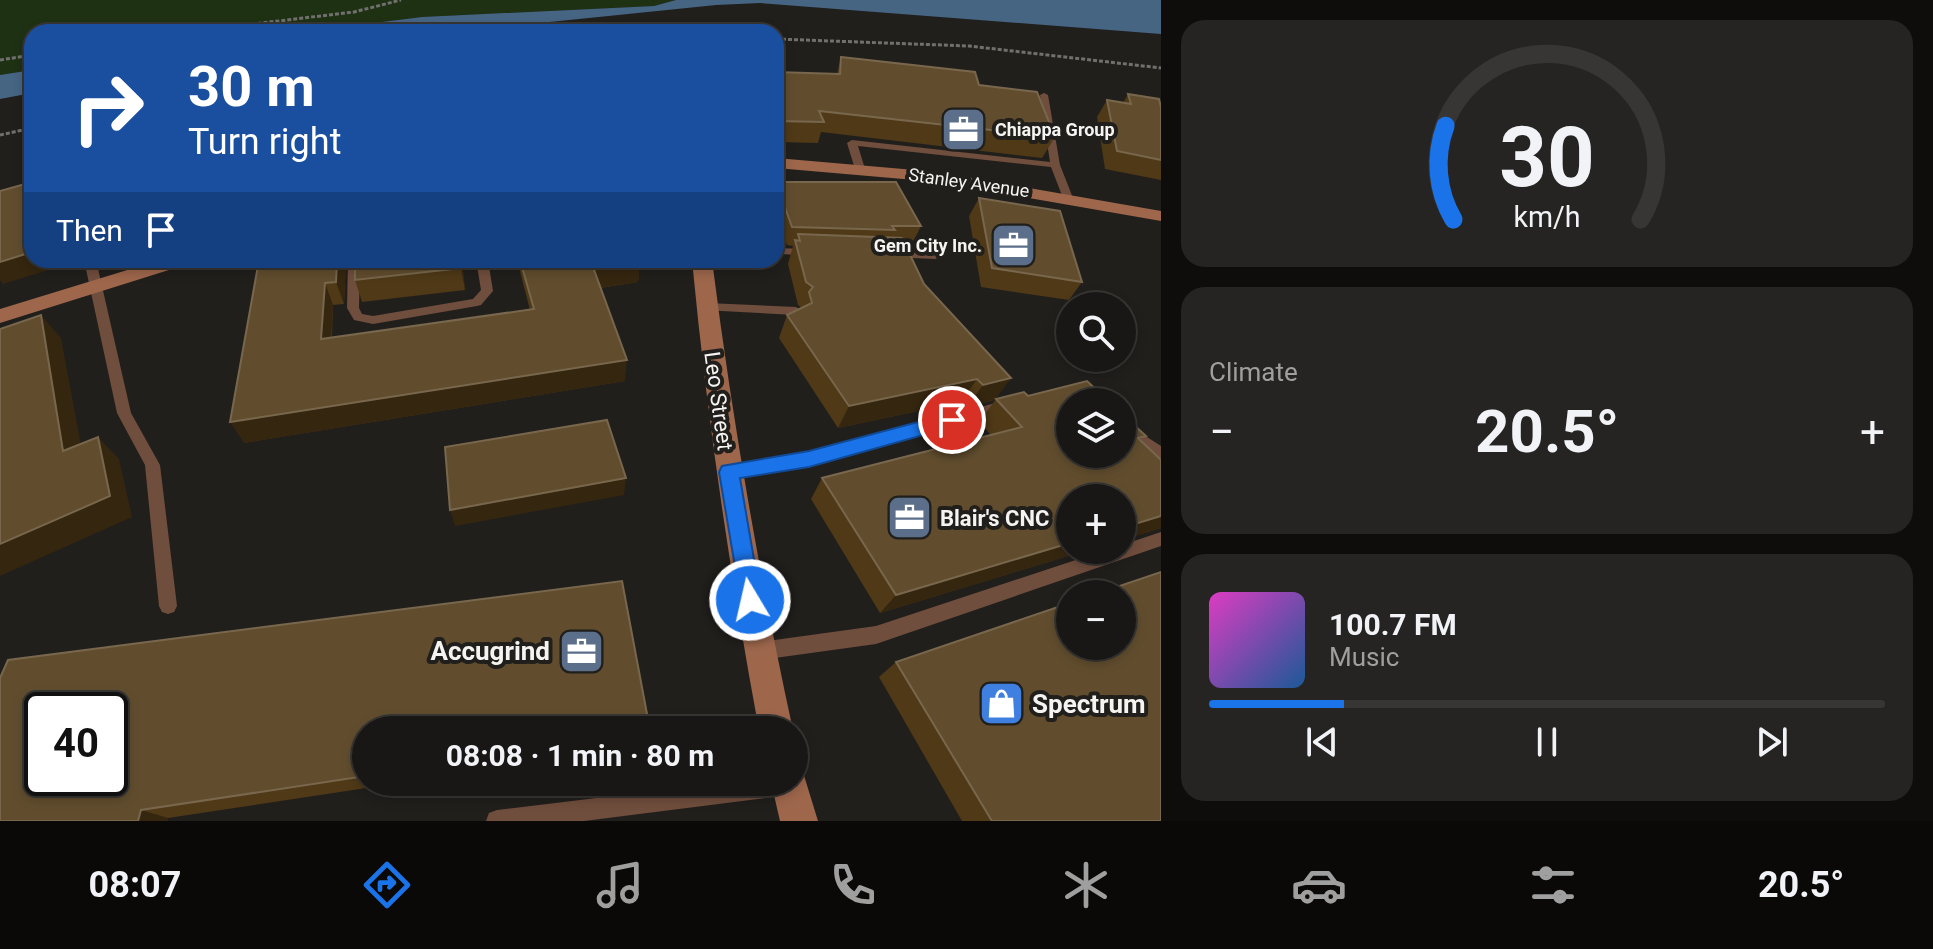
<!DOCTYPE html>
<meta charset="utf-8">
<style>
body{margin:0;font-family:Roboto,sans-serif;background:#262422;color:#f1f3f6;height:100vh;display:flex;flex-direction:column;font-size:30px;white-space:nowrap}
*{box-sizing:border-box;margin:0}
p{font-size:26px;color:#9f9fa0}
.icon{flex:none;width:44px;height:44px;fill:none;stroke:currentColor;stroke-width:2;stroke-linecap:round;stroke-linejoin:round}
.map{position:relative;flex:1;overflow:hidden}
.drawer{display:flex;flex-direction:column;gap:20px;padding:20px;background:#0e0d0c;width:772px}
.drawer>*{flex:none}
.top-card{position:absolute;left:24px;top:24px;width:760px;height:244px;border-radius:24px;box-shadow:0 4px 12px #0003,0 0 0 2px #373634;background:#1a4fa0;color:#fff;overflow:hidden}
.fabs{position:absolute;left:1056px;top:292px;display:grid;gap:16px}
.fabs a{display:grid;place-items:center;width:80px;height:80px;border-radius:50%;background:#191715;box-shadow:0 4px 12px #0003,0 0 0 2px #373634;font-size:40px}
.speed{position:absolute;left:24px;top:692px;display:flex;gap:16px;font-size:40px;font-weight:700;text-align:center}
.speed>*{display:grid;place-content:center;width:104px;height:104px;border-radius:50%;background:#191715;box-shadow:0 4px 12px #0003,0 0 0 2px #373634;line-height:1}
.speed .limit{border:4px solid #111;border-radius:12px;background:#fff;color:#111}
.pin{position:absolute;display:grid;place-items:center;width:68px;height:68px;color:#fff;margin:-34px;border:4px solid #fff;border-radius:50%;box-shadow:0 2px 8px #0007}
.me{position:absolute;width:88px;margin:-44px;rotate:351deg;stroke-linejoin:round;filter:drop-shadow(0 0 6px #0008)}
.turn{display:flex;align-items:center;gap:28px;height:168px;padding:0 32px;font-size:36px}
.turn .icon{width:104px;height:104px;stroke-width:2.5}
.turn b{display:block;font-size:56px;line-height:68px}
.then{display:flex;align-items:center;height:76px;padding:0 32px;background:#0003;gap:16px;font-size:30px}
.big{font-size:60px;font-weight:700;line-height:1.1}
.drawer .widget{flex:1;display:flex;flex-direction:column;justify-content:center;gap:12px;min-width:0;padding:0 28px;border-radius:24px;background:#262422}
.drawer .dial{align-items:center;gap:0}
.dial svg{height:208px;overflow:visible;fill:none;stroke:#373634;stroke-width:7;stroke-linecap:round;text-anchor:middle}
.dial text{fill:#f1f3f6;stroke:none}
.song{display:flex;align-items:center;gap:24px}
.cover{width:96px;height:96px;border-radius:12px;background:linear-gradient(135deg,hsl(310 70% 55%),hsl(210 70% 35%))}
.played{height:8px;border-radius:4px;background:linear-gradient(90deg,#1a73e8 20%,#373634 20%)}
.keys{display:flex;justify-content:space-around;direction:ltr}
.heat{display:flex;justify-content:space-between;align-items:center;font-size:44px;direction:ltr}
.trip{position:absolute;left:352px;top:716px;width:456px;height:80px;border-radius:40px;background:#191715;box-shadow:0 4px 12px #0003,0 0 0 2px #373634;font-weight:700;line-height:80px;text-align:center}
.tab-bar{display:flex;height:128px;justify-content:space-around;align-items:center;background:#0a0908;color:#9f9fa0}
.tab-bar .icon{width:56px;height:56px}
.tab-bar .current{color:#1a73e8}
.tab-bar b{font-size:36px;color:#f1f3f6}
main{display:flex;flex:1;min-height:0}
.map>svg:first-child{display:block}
.green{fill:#1e3113}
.water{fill:#466583}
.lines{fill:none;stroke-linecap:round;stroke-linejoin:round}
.path{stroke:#72706e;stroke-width:3;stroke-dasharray:4 2;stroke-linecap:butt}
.lane{fill:#704e3d;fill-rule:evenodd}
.secondary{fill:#9e674c;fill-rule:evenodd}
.wall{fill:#4f3917}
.shaded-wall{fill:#35260f}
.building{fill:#614d2e;stroke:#78674d;stroke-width:2;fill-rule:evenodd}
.route{fill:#1a73e8;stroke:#114b97;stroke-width:2}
.labels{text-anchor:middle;stroke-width:8;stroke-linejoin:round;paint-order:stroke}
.far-poi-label{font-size:18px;font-weight:bold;fill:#f6f4f2;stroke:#211f1c;text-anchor:start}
.far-street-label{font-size:18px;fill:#f6f4f2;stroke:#211f1c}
.street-label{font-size:22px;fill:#f6f4f2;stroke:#211f1c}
.poi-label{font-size:22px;font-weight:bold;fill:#f6f4f2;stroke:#211f1c;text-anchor:start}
.near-poi-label{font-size:26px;font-weight:bold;fill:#f6f4f2;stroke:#211f1c;text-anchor:end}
</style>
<main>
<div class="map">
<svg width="1161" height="821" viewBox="0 0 1161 821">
<rect width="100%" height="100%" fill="#211f1c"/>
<path class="green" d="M0,0H676L654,6L422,17L301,32H32V70L0,75Z"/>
<path class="water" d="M676,0H1161V34L760,3L716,5L452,32H301L422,17L654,6Z
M32,70V93L0,99V75Z"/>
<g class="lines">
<path class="path" d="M186,32L354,12L401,0
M776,39L969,46L1161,68
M0,60L32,55
M0,135L32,128"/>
<path class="lane" d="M1044,93L1048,95L1060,165L1073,198L1072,200L1063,198L1051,167L858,146L865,169L860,172L855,169L847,143L852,140L1050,162L1040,95Z
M776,248L808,249L814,252L808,255L776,254Z
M892,252L936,253L942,256L936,259L888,257V253Z
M84,260H96L131,413L160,465L177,606L174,612L168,614L162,612L159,606L145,465L117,413Z
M348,260H360L359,308L362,314L373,316L473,299L481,290L476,260H488L493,291L481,305L477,306L373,324L354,320L347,308Z
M707,303L796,307L802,311L796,315L703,310L701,307Z
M1003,401L1010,406L1008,410L809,465L729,478L724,476L721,472L724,468L729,466L809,453Z
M1122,421L1161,446V460L1122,435Z
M1161,532V546L876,644L760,660L753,658L751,651L753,644L760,642L876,626L1106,550H1122V545Z
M794,777L799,785L796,792L789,795L584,821H486L489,813L497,810L728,782H794Z"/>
<path class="secondary" d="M776,158L938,172L1161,211V221L938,182L776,168Z
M160,260H191L188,264L0,323V309Z
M692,260H712C732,418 759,574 793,730H759C730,574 707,418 692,260Z
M794,766L802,769L818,821H780L771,782H794Z"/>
</g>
<path class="wall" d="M841,57L979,85L1055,137L1042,158L821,132L818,143L776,142V72L837,74Z
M1128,94L1161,107V180L1105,169L1097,117L1107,100L1123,103Z
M776,182L921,226L912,244H905L924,284L1011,378L994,400L966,408L961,402L838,428L779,338L787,315L802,308L798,305L788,264L793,246L787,245L776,213Z
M979,198L1082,282L1069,300L981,287L969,216Z
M259,260H346L344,304L333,305L332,338L530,310L517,260H640L638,282L600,288L625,381L244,443Z
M462,260L465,290L362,302L355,280Z
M1028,396L1141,441L1161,528L1122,540V498L1070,550H1088L880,613L811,499L822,478L991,435L979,422L996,399Z
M896,662L1161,821H962L879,677Z
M366,730V782H406L168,818V821H0Z"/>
<path class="shaded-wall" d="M32,252V260H66L68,264L3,284L0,280V262Z
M337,260H346L344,304L336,282Z
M460,260H462L465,290L461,268Z
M640,260L638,282L592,289L593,267Z
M325,283L333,305L330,361L321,339Z
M41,315L61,338L86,472L63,451Z
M627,360L625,381L244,443L230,422Z
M1011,378L994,400L966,408L983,385Z
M977,379L961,402L838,428L849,406Z
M98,437L119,459L132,517L0,576V544Z
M626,478L624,495L455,526L450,510Z
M1161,516V528L1122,540V528Z
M1070,543V550H1088L880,613L896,595Z
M141,810L168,818V821H138Z"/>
<path class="building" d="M841,57L975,72L979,85L1037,92L1055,137L819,111L824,122L776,121V72L840,74Z
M1128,94L1159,99L1161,107V160L1117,151L1107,100L1131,104Z
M32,182V252L0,262V191Z
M776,182H896L921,226H892L895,230L792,227Z
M979,198L1060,211L1082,282L992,268Z
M798,234L902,238L924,284L1011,378L983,385L977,379L849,406L787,315L812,303L809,292L813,287L806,282L795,240L800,241Z
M259,260H337L336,282L325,283L321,339L534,309L520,260H640L593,267L627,360L230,422Z
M355,260H460L461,268L355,280Z
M41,315L63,451L98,437L110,496L0,544V329Z
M1087,381L1109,402H1070V454H1122V414L1146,436L1138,438L1161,460V516L1122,528V498H1070V543L896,595L822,478L1022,427L996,399L1024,392L1028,396Z
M607,420L626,478L450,510L445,447Z
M1161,572V821H992L896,662L1070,603V646H1122V594H1096Z
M622,581L650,730H366V776L141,810L138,821H0V678L8,660ZM42,710H110V778H42Z"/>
<path class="route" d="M952,413L959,415L961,420L959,425L809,467L740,478L761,600L758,608L750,611L742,608L719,472L722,466L809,451Z"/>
<defs>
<symbol id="office-square" viewBox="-11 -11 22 22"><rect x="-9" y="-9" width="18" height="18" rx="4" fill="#5c6f8a" stroke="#211f1c"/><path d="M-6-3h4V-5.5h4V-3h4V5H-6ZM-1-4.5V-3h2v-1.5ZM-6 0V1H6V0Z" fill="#fff"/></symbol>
<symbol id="shop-square" viewBox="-11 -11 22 22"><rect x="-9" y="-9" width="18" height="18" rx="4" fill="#3f7fe0" stroke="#211f1c"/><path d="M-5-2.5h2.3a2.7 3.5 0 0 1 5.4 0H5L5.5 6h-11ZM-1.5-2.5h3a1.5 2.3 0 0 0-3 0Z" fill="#fff"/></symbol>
</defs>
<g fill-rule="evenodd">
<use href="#office-square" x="938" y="104" width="51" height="51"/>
<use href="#office-square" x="988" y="220" width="51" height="51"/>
<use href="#office-square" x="884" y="492" width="51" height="51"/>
<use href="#office-square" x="556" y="626" width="51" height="51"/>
<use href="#shop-square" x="976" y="678" width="51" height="51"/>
</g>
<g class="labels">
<g class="far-poi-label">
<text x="995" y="136">Chiappa Group</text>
<text x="982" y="252" text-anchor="end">Gem City Inc.</text>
</g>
<g class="far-street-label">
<text transform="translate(969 183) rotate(8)" y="6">Stanley Avenue</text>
</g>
<g class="street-label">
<text transform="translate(719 401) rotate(82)" y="8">Leo Street</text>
</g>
<g class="poi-label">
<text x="940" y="526">Blair's CNC</text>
</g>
<g class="near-poi-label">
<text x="550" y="660">Accugrind</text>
<text x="1032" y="713" text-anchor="start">Spectrum</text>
</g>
</g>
</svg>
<div class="fabs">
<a><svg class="icon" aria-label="search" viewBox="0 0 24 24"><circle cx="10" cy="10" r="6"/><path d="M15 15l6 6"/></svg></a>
<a><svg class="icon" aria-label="layers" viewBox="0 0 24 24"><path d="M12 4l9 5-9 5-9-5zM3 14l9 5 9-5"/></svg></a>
<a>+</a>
<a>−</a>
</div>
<div class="speed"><div class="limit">40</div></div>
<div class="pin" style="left:952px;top:420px;background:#d93025"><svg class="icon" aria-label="arrive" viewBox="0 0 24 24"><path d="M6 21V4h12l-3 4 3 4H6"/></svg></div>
<svg class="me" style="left:750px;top:600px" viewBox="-20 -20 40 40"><circle r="17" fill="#1a73e8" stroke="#fff" stroke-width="3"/><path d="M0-11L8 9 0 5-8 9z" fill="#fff"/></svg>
<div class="trip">08:08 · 1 min · 80 m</div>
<div class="top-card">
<div class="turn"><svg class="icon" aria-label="right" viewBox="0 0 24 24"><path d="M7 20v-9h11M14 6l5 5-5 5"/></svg><div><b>30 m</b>Turn right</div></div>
<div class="then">Then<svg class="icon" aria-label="arrive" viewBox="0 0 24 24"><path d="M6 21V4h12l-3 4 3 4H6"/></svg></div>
</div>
</div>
<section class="drawer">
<div class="widget dial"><svg viewBox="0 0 100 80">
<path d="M14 69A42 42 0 1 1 86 69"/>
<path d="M14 69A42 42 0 0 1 11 33" stroke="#1a73e8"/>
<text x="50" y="56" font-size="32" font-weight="700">30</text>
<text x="50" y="72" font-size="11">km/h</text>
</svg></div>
<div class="widget"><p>Climate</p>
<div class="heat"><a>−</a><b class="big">20.5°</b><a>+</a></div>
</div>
<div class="widget">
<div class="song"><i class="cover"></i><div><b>100.7 FM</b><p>Music</p></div></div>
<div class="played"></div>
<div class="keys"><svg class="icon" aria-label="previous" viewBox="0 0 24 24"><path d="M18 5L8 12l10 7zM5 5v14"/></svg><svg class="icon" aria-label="pause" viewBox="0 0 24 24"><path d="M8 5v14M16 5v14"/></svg><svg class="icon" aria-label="next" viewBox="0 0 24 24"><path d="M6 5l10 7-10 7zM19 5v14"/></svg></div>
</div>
</section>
</main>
<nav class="tab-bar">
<b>08:07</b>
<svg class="icon current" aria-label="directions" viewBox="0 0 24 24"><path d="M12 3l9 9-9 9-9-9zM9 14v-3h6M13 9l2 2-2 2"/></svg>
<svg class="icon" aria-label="music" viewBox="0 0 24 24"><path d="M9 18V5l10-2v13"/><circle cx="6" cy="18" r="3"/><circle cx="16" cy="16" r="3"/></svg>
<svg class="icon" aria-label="phone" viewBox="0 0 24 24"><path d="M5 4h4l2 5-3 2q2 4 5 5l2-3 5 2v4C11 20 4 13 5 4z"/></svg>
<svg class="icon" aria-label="climate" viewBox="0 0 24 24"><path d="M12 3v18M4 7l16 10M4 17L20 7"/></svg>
<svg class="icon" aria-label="car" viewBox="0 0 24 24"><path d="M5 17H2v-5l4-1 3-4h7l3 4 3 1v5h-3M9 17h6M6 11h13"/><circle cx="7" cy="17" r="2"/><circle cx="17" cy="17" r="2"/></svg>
<svg class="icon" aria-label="filters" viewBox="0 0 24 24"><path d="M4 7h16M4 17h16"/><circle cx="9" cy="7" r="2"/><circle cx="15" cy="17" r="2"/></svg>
<b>20.5°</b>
</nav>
